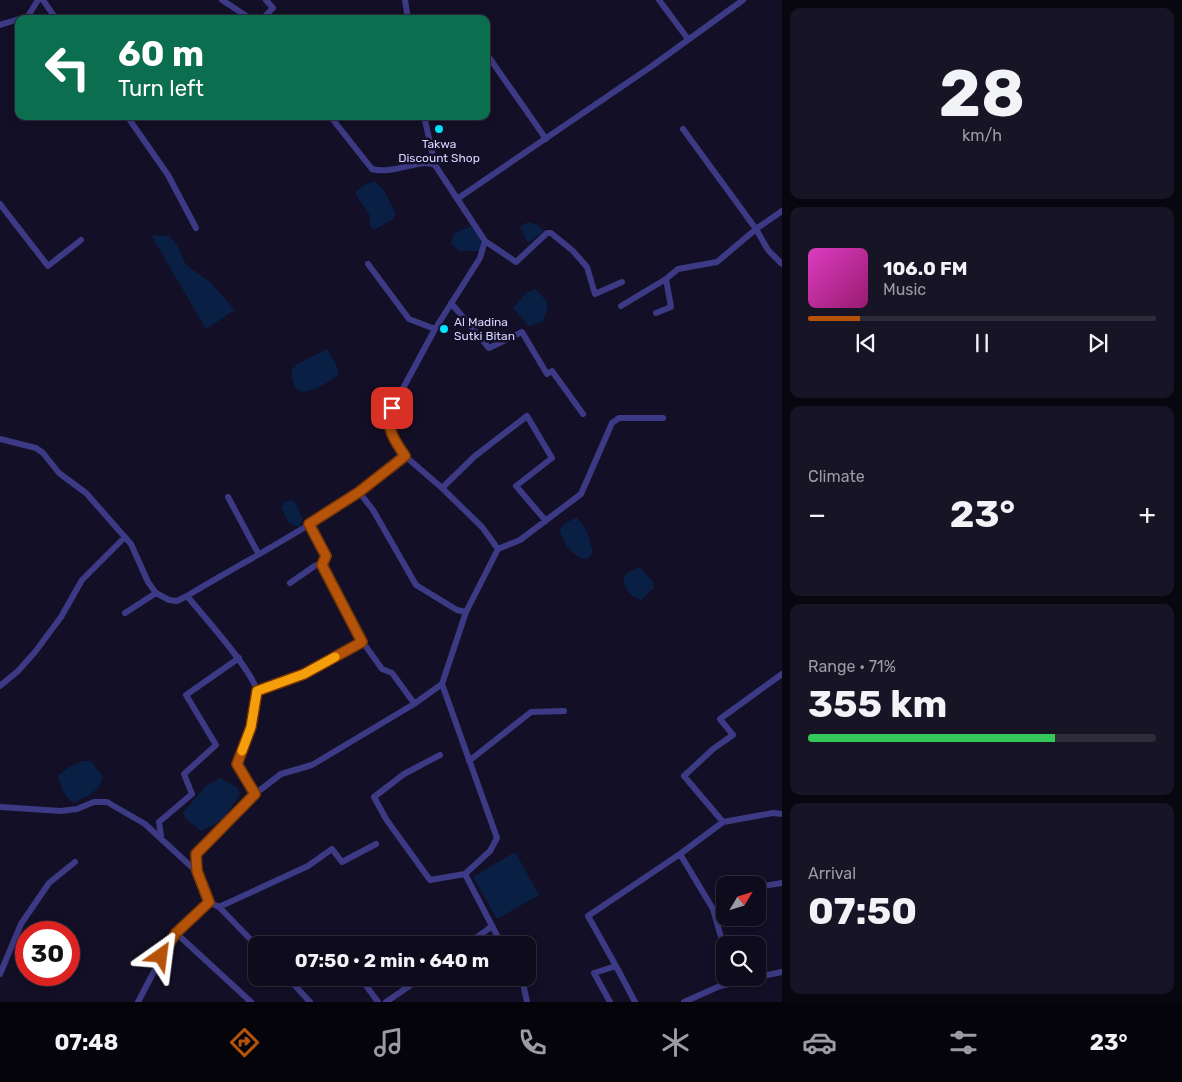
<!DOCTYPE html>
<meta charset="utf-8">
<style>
body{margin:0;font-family:Rubik,sans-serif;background:#171425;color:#f1f3f6;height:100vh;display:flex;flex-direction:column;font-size:19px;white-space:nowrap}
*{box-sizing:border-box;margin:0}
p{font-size:16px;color:#9b9ba3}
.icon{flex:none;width:28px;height:28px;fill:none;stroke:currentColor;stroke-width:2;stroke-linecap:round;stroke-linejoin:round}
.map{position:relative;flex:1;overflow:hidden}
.drawer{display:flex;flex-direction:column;gap:8px;padding:8px;background:#08060f;width:400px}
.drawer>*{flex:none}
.hud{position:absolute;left:15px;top:15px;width:475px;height:105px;border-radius:10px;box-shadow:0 2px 12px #0003,0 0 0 1px #2e2b3b;background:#0b6e4f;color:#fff;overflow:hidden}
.needle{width:32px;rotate:52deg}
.controls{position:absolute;left:716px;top:876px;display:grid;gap:10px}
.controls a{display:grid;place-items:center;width:50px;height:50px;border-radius:10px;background:#0e0b1c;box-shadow:0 2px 12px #0003,0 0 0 1px #2e2b3b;font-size:25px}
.speed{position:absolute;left:15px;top:921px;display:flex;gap:10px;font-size:25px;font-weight:700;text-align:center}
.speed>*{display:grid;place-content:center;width:65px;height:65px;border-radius:50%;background:#0e0b1c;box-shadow:0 2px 12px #0003,0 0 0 1px #2e2b3b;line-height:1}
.speed .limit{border:8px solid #d22;background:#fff;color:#111}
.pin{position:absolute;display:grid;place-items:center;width:42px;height:42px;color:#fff;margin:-21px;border-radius:10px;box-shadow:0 2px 8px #0006}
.me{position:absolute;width:55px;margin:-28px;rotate:31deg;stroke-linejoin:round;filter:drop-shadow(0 0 4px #0008)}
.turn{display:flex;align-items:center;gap:18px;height:105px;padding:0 20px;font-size:22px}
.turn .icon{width:65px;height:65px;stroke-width:2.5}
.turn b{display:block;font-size:35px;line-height:42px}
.big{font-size:38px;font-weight:700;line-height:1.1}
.drawer .tile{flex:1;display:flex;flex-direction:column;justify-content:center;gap:8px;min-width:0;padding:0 18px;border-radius:10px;background:#171425}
.drawer .dial{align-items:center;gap:0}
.dial b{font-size:65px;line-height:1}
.song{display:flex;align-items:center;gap:15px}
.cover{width:60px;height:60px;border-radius:8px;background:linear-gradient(135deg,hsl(310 70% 55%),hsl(320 70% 35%))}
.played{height:5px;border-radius:2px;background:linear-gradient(90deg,#b45309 15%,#2e2b3b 15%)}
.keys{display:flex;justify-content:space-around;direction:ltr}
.heat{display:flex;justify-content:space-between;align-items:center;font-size:28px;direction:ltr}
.charge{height:8px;border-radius:4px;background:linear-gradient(90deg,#34c759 71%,#2e2b3b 0)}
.trip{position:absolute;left:248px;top:936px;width:288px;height:50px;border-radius:10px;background:#0e0b1c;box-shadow:0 2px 12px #0003,0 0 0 1px #2e2b3b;font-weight:700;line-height:50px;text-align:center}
.tab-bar{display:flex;height:80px;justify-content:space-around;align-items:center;background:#06040b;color:#9b9ba3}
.tab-bar .icon{width:35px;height:35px}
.tab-bar .selected{color:#b45309}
.tab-bar b{font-size:22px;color:#f1f3f6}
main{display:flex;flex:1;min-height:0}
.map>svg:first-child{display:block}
.water{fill:#0a1f44}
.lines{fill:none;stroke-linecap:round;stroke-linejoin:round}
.street{stroke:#3d3a85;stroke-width:6}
.route-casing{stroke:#753606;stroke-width:12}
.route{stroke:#b45309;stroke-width:9}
.slow{stroke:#f59e0b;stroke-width:9}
.poi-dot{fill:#00e5ff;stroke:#130f26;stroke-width:2}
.labels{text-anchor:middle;stroke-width:5;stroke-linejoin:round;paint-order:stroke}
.poi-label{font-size:12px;fill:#d9d4ff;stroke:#130f26}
</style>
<main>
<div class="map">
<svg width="782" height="1002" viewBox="0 0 782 1002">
<rect width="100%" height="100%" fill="#130f26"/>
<path class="water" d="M374,181L384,190L396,214L393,219L374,230L370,226V216L355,193L364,185Z
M528,222L538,225L544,231L528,243L520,227Z
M468,227H472L482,240L480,251H459L451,243L454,234Z
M151,235L169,236L178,246L186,265L209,281L235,310L206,329Z
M535,289C549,303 551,304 542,322L529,326L513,308L526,293Z
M327,349L336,364L339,374C333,380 306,397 298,390C293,386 292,377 291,371L297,364Z
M294,500L303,520L299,527L289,523L281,507L286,501Z
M577,517L587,531L593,553L587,559C574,559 561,541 560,529L564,524Z
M640,567L653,582L654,588L641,600C630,596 625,590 623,579L627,573Z
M82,761H91L103,777C100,792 87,796 74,803C64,797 61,787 58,776L69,767Z
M220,778L238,788L240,795L223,819L202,831L185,819L183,812L206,786Z
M515,852L539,895L497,919L473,877Z"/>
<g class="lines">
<path class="street" d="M43,0L56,19
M222,0L251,19
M405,0L408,19
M659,0L688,39
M19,19L28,16L38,0
M262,19L273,8L266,0
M0,25L19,19
M486,53L546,139
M127,116L168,175L196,228
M330,116L372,169C393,175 419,158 435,165
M683,129L756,229L782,211
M457,199L652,66L743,0
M0,204L48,266L81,240
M485,241L516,262L547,233H551L573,251L587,267L595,294L622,282
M368,264L409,319L435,329
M451,303L489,348L522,332L547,374L552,371L583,414
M621,306L666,279
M656,313L671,307L666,279L678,269L717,262L756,229L768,250L782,264
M0,439L36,448L43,453L59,473L86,493L131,544L148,582L156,593L169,600L177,601L187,596C260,552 340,513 405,456
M442,488L475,456L527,416L552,458L516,486L546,521
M359,492L373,510L416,585L457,610L466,612
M228,497L258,553
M309,524L326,556L322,565
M498,549L520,540L581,494L612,423L619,418H663
M187,596C200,612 257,675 257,693C256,718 244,740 237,764L255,794
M125,613L156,593
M362,641L382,669L392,673L414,703
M442,684L497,838L490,851L465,874L502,945
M0,686L18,671L35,652L61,617L82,580L125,537
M257,691L304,674L362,641L322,565H316L290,583
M440,755L404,774L374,797L386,819L430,880L465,874
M469,761L531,712L564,711
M0,807L61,811L77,809L94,802H107L145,824L196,871
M723,822L684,776L713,749L733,735L720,719L782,674
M161,836L159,822L192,794L184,774L216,745L186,695L239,658
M680,854L713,909L725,951
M758,887L782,883
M209,902L219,907L256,945
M219,907L308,866L332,849L342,862L376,844
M176,933L251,1002
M466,945L491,927
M616,966L635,1002
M0,974L21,924L49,883L75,862
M758,977L782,972
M288,978L310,1002
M522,978L527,1002
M367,987L378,1002
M138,1002L171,939L209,902L197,871L196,854L247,800L281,774L312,765L414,704L442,684L466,612L498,549L482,527L442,488L405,456L392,437L387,418L435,329L480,258L485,241L435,165L424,116
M386,1002L421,978
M610,1002L594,973L616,966L588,916L680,854L723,822L773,813L782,814
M684,1002L720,986L754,978"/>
</g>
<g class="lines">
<defs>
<path id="route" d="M161,956L176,933L209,902L197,871L196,854L255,794L237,764L251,727L257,691L304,674L362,642L322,565L326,556L309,524L359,492L405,456C395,441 384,427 392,408"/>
</defs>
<use href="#route" class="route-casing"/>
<use href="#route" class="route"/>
<path class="slow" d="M242,751L251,727L257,691L304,674L335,657"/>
</g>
<g class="poi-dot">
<circle cx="439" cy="129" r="5"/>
<circle cx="444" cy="329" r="5"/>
</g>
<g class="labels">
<g class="poi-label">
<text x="439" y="148">Takwa<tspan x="439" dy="14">Discount Shop</tspan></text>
<text x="454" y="326" text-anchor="start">Al Madina<tspan x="454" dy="14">Sutki Bitan</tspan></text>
</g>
</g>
</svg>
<div class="controls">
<a><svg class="needle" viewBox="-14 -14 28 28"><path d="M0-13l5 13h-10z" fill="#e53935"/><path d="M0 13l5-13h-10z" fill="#9b9ba3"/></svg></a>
<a><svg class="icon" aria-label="search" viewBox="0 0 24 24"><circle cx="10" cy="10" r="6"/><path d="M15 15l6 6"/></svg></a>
</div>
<div class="speed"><div class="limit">30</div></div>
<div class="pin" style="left:392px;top:408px;background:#d93025"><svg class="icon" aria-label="arrive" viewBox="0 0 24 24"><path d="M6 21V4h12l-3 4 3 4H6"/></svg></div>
<svg class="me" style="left:161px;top:956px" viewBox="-20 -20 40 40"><path d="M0-17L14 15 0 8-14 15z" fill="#b45309" stroke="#fff" stroke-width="4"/></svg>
<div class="trip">07:50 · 2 min · 640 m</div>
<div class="hud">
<div class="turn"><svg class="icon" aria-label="left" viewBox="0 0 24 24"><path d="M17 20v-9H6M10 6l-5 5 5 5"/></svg><div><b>60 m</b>Turn left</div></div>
</div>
</div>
<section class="drawer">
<div class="tile dial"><b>28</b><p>km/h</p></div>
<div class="tile">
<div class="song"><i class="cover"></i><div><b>106.0 FM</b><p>Music</p></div></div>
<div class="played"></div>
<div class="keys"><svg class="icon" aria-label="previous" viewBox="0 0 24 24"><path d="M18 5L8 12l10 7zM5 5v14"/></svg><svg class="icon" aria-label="pause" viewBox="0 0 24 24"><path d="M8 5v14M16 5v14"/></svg><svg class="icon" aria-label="next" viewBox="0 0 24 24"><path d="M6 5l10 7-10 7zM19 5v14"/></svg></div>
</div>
<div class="tile"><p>Climate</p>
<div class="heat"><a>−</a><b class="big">23°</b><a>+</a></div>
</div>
<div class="tile"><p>Range · 71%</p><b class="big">355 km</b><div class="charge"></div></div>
<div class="tile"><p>Arrival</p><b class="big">07:50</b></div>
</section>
</main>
<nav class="tab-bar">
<b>07:48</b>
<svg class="icon selected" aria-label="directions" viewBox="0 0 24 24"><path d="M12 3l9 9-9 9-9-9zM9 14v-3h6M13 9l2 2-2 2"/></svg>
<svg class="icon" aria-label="music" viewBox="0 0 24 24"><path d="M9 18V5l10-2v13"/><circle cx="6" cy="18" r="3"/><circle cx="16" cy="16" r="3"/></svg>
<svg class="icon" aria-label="phone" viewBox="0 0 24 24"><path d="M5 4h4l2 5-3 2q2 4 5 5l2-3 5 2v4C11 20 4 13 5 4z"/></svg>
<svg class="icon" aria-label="climate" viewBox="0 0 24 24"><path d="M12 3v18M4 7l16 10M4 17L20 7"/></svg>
<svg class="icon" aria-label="car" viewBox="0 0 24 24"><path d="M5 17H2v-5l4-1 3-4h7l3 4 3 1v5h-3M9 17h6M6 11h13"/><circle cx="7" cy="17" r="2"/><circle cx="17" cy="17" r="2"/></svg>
<svg class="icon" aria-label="filters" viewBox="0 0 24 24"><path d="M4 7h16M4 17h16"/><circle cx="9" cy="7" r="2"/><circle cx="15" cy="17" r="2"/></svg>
<b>23°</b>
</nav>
